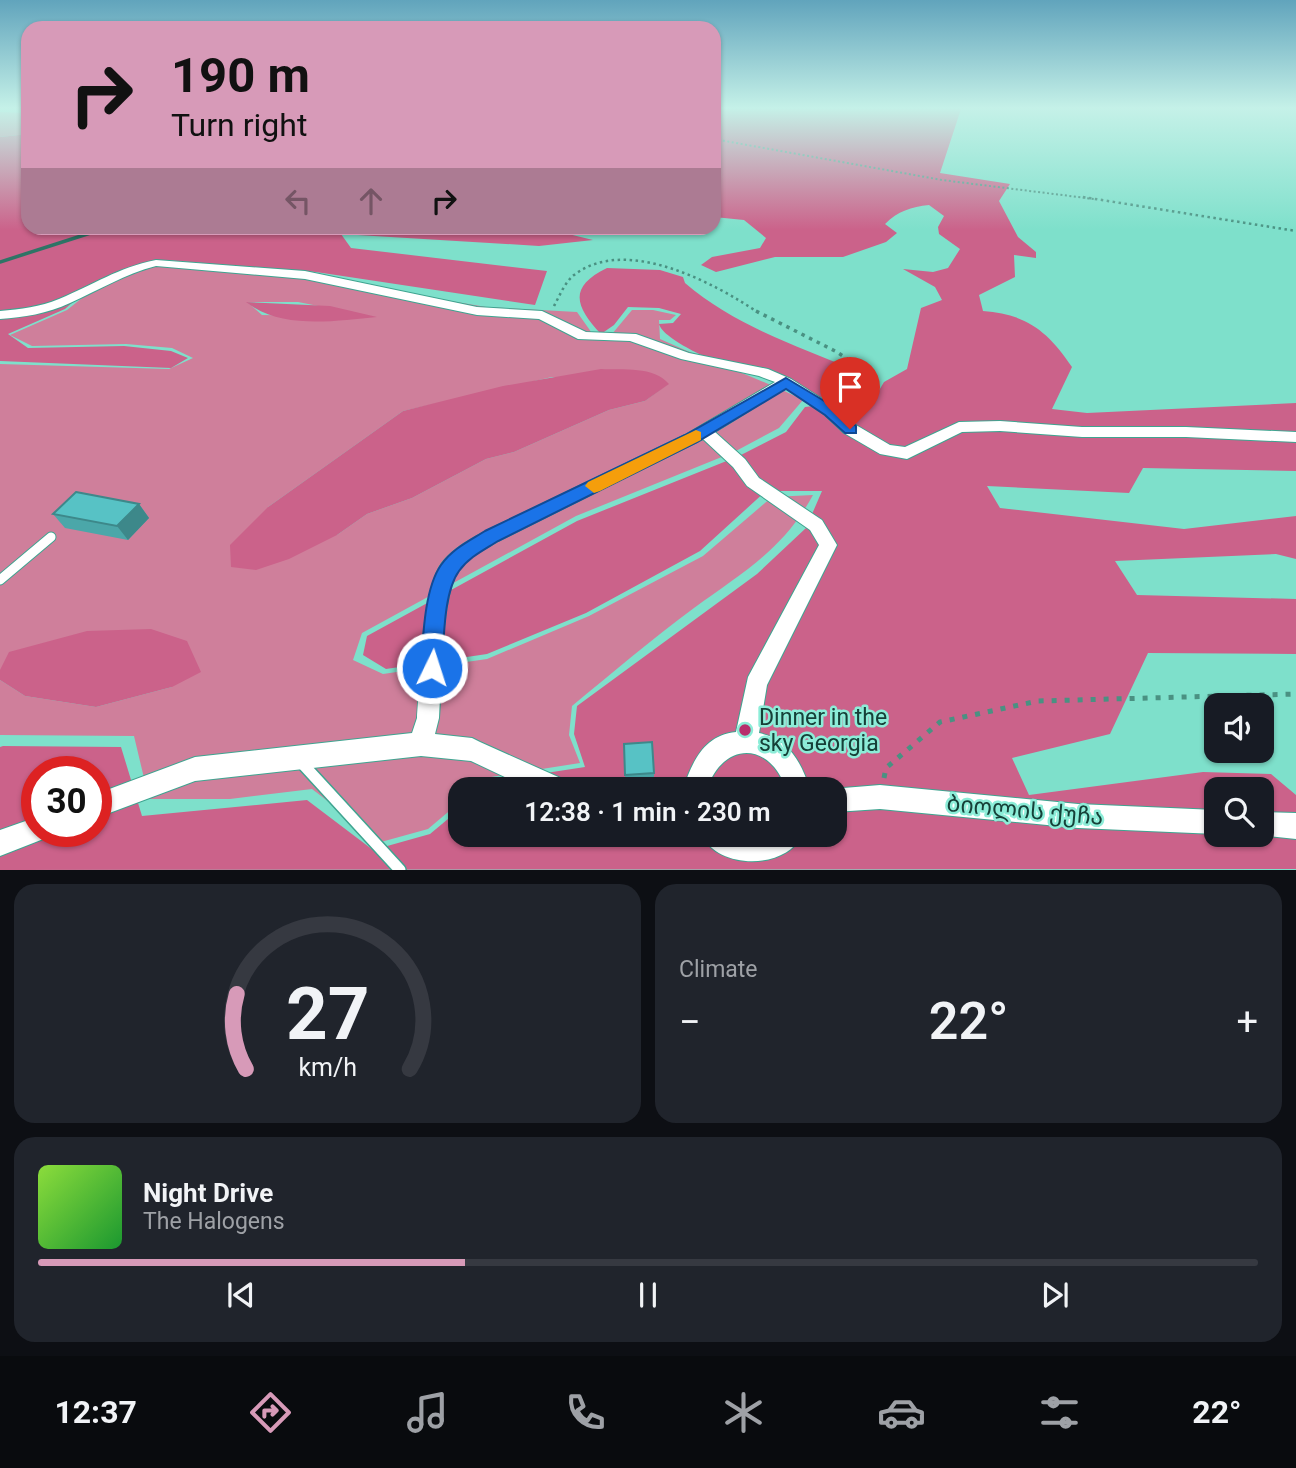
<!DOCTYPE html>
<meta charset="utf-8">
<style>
body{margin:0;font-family:Roboto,"Noto Sans Georgian",sans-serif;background:#20242c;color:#f1f3f6;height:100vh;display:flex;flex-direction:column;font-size:26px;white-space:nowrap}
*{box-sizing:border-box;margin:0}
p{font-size:23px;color:#9ea1a6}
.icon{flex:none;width:38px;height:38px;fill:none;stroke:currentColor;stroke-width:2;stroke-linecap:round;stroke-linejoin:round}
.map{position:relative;height:870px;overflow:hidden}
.side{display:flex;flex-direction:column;gap:14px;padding:14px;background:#0d0f14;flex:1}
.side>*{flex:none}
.hud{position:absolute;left:21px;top:21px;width:700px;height:214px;border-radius:21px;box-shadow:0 2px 5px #0004;background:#d79ab8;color:#111;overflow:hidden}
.buttons{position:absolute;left:1204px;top:693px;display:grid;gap:14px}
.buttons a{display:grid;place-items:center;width:70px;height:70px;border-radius:14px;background:#171b24;box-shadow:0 2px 5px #0004;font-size:35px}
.speed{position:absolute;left:21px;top:756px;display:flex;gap:14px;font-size:35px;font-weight:700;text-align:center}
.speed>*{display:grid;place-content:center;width:91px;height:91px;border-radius:50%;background:#171b24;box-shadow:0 2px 5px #0004;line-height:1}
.speed .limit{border:10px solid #d22;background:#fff;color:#111}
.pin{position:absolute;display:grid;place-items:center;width:60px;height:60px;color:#fff;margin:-72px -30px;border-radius:50% 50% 50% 0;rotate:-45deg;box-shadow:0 0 7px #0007}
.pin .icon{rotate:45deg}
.me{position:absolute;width:77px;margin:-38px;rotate:4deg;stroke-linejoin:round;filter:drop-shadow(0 0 5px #0008)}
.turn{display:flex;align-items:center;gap:24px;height:147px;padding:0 35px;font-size:32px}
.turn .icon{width:91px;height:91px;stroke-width:2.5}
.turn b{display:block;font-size:49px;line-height:60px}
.lanes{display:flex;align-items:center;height:66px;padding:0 35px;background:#0003;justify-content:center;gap:35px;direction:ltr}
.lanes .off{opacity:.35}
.big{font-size:52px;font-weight:600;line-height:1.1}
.side .widget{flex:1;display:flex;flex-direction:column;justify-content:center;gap:10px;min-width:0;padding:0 24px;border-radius:21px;background:#20242c}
.side .dial{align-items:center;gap:0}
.dial svg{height:182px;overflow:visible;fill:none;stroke:#363941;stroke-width:7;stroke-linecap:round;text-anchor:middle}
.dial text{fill:#f1f3f6;stroke:none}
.song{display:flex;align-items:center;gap:21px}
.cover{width:84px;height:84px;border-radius:10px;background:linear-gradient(135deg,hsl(90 70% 55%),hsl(130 70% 35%))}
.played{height:7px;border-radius:4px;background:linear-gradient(90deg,#d79ab8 35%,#363941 35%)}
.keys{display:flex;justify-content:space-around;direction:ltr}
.heat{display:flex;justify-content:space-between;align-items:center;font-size:38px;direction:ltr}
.side .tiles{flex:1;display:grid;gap:14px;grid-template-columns:1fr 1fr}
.widget:last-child{grid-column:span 2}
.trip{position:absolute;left:448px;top:777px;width:399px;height:70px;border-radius:21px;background:#171b24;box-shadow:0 2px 5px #0004;font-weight:600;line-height:70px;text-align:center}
.tab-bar{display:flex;height:112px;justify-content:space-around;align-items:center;background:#090b0e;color:#9ea1a6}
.tab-bar .icon{width:49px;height:49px}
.tab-bar .current{color:#d79ab8}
.tab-bar b{font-size:32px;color:#f1f3f6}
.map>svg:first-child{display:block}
.green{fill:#cf7f9b;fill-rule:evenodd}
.forest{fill:#cb628a;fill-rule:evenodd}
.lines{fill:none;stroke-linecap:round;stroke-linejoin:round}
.stream{stroke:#2e7466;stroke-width:3.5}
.service-far1-casing{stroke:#3fa490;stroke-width:11}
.service-casing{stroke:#3fa490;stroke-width:14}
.minor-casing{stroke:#3fa490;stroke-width:2}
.path-far3{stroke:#4a9182;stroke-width:2;stroke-dasharray:2 2.5;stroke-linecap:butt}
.path-far2{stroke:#4a9182;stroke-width:2.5;stroke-dasharray:2.5 3.5;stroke-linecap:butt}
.path-far1{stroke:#4a9182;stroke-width:3.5;stroke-dasharray:3.5 5;stroke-linecap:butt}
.path{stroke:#4a9182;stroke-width:5;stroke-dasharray:5 8;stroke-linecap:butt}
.service-far1{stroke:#fff;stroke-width:9}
.service{stroke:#fff;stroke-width:11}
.minor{fill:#fff;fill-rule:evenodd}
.wall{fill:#4ba7a9}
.shaded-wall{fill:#3d888a}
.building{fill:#57c2c5;stroke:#3d888a;stroke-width:2}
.route{fill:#1a73e8;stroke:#114b97;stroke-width:2}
.slow{fill:#f59e0b}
.poi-dot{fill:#b72e6c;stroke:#8cedd8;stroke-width:2.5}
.labels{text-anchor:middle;stroke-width:5;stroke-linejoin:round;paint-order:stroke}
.near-poi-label{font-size:23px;fill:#164038;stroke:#8cedd8;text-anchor:start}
.near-street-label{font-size:23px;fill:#164038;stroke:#8cedd8}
</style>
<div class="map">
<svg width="1296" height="870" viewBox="0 0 1296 870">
<rect width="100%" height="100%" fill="#7ee0cb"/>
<path class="green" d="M0,112L28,113V134L0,137Z
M160,264L304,276L486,307L577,312L594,336L612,334L632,310H653L676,315L670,320H659L660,339C708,361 757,377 803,400L779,428L734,452L576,516L362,633L353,660L383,674L487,659L589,616L703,556L772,497L813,495C783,550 743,572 694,608C652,639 612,673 572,706L569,735L580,763L491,777L476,789H460V802L428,829L381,842L312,789L230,799H149L134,736L0,735V680L25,696L96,707L172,687L0,670V364L169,369L193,358L172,348L126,344L32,346L10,335L67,310L97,286L131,270ZM247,302H298L374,317L262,315ZM552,377L668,384L645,401L609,410L514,452L486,459L412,498L367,514L337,535L268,507L403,411Z"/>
<path class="forest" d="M714,109H961L940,173L1010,184L999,201L1018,237L1036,252V258L1014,255L1015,277L979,295L983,311C1026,314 1048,331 1072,367L1052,409L1087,413L1296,403V471L1143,468L1129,493L987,486L1000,508L1184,529L1296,516V559L1276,554L1115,561L1137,595L1296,599V654L1148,653L1110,734L1012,758L1029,795L1203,772L1271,774L1296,795V869L0,870V747L3,746L121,747L142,816L307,800L373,850L430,834L460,809V835H835V789H483L493,781L585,767L574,734L577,706L757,574L806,528L822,491H766L700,551L586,613L487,654L386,669L363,655L367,636L577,521L739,456L786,432L805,407L874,399L884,382L907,369L921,308L942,300L935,287L903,269L933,272L948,268L960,249L939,234L938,227L944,216L929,205C911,207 898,211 885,224L897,233L886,242L843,257H775L716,272L701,265L712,257L760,248L766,238L744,220L714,217ZM37,772H96V831H37ZM1216,789H1262V835H1216Z
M28,134V228H464L500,235L552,230L593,240L539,246L341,234L351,248L547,271L535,305L316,272L165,260L129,268L89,288L65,309L8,334L28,348L124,346L171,351L188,358L171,368L0,361V137Z
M607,268L660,270L683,277L685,283C734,325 796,346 855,370L865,378C854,389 843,397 827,397C801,399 780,382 757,373C750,370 743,371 736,369C719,364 663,340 659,324L673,323L681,314L659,308L628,307L614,325L601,334C575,306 568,287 607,268Z
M246,302L330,306L377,317C334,321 281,330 246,302Z
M601,369C623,370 654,366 669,384L645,401L609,410L514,452L486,459L412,498L367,514L337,535L289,559L256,570L231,567L230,545L268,507L403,411L503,386Z
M151,629L187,641L201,672L172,687L96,707L25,696L0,680V670L9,652L87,631Z"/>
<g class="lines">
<path class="stream" d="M0,262L106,228"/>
<defs>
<path id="service-far1" d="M0,580L51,537"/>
<path id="service" d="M300,761L400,870"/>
<path id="minor" d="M156,260L305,271L477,307L542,311L586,332L636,334L689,353L768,369L791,379L835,407L856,425L890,445L905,447L959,422L1000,421L1082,427H1186L1296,432V442L1186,437H1082L1000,431L962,432L907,459L880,454L844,433L825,415L786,388L715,432L745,459L759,478L822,520L837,545L767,685L759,733C789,739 801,762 810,789H786C770,741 723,741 707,789H683C692,762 704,735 736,732L748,677L819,545L810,530L747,486L733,467L703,439L498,541C484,550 464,558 456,574C440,608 442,679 439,718L435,734L472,738L480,742L565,780L568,789H530L471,761L421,756L195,781L96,818V794L195,757L412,733L417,718C420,681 422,591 442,563C454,548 470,540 486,531L685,435L775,382L759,376L681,359L630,341L578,339L539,319L477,315L305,279L156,266C125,274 99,290 70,303C47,314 24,317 0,319V311C21,309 40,307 59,299C95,284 117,268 156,260Z
M880,785L1078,804L1216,810V834L1078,828L880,809L835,812V789H831Z
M1262,812L1296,813V839L1258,835H1262Z
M37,817V831H49L46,838L0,856V830Z
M702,835H736L752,838L767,835H802C786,870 718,870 702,835Z"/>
</defs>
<use href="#service-far1" class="service-far1-casing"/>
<use href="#service" class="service-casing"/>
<use href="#minor" class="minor-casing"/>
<path class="path-far3" d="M714,139L942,180L1094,199"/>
<path class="path-far2" d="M1083,197L1296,231
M554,306C560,295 565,282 574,275C626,235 714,283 759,313"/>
<path class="path-far1" d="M756,311L837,352L873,377L865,392L843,404"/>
<path class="path" d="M884,778L886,768L940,722L1038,701L1296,694"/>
<use href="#service-far1" class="service-far1"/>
<use href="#service" class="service"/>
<use href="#minor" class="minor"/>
</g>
<path class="wall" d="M139,504L149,518L128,540L65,528L53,514Z
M654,773V785L626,787L625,775Z"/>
<path class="shaded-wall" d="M139,504L149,518L128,540L117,526Z"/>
<path class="building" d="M76,492L139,504L117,526L53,514Z
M652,742L654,773L625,775L624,744Z"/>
<linearGradient id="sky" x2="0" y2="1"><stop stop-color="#61a4bc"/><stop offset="0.47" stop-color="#c5f1e8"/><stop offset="1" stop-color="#c5f1e8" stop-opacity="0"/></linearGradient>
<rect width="1296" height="230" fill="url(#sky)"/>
<path class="route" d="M786,378L836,408L856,426V433H845L825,415L786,389L697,442L498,541C484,550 469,557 459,571C443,593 444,642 442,668L439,675L432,678L424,675L421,668C423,639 424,589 441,565C452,549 469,541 485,531L685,435Z"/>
<path class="slow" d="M696,430L701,432V440L600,491L594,493L585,486L588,482Z"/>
<circle class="poi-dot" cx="745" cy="730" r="7"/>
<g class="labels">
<g class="near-poi-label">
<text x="759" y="725">Dinner in the<tspan x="759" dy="26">sky Georgia</tspan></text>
</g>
<g class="near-street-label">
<text transform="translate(1025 810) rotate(5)" y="8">ბიოლის ქუჩა</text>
</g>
</g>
</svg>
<div class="buttons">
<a><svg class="icon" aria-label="sound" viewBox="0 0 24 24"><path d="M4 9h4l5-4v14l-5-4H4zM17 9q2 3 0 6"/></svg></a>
<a><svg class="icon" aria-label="search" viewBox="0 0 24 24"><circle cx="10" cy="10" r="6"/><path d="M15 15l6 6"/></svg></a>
</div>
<div class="speed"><div class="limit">30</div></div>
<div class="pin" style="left:850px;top:429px;background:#d93025"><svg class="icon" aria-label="arrive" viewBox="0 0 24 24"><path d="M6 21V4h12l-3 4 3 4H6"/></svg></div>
<svg class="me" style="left:432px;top:668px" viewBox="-20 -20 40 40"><circle r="17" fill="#1a73e8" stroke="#fff" stroke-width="3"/><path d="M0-11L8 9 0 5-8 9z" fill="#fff"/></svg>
<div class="trip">12:38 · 1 min · 230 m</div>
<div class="hud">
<div class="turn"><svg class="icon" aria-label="right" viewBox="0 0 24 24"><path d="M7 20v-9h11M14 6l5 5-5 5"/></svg><div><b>190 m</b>Turn right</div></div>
<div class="lanes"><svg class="icon off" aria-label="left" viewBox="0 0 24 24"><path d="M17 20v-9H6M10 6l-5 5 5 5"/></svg><svg class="icon off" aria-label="ahead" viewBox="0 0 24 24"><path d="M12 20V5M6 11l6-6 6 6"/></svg><svg class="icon" aria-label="right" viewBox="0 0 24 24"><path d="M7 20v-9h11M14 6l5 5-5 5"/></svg></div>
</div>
</div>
<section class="side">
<div class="tiles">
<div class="widget dial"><svg viewBox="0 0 100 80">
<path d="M14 69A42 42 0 1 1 86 69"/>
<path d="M14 69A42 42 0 0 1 10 36" stroke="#d79ab8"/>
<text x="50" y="56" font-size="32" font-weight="700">27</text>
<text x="50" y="72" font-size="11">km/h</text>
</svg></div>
<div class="widget"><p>Climate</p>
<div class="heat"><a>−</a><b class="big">22°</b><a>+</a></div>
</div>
<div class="widget">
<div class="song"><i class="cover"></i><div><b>Night Drive</b><p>The Halogens</p></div></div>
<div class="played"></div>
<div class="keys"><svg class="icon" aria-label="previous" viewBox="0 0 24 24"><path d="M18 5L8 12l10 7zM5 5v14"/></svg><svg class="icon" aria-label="pause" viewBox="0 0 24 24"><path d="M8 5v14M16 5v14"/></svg><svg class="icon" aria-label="next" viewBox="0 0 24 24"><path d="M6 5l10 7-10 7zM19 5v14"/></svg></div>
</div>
</div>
</section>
<nav class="tab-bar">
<b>12:37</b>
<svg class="icon current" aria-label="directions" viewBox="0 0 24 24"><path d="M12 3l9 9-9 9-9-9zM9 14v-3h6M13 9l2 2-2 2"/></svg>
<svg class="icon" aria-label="music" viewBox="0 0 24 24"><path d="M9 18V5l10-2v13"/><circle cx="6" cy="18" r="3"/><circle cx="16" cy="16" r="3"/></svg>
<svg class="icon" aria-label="phone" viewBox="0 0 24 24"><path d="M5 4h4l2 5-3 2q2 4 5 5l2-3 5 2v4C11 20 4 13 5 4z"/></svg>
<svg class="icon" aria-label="climate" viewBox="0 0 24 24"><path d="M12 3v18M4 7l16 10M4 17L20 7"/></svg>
<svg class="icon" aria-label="car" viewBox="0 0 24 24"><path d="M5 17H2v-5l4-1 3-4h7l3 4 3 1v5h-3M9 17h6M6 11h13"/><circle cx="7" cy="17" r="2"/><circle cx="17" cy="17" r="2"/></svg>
<svg class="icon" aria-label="filters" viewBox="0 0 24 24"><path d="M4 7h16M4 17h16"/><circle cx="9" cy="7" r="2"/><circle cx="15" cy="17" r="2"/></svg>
<b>22°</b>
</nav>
